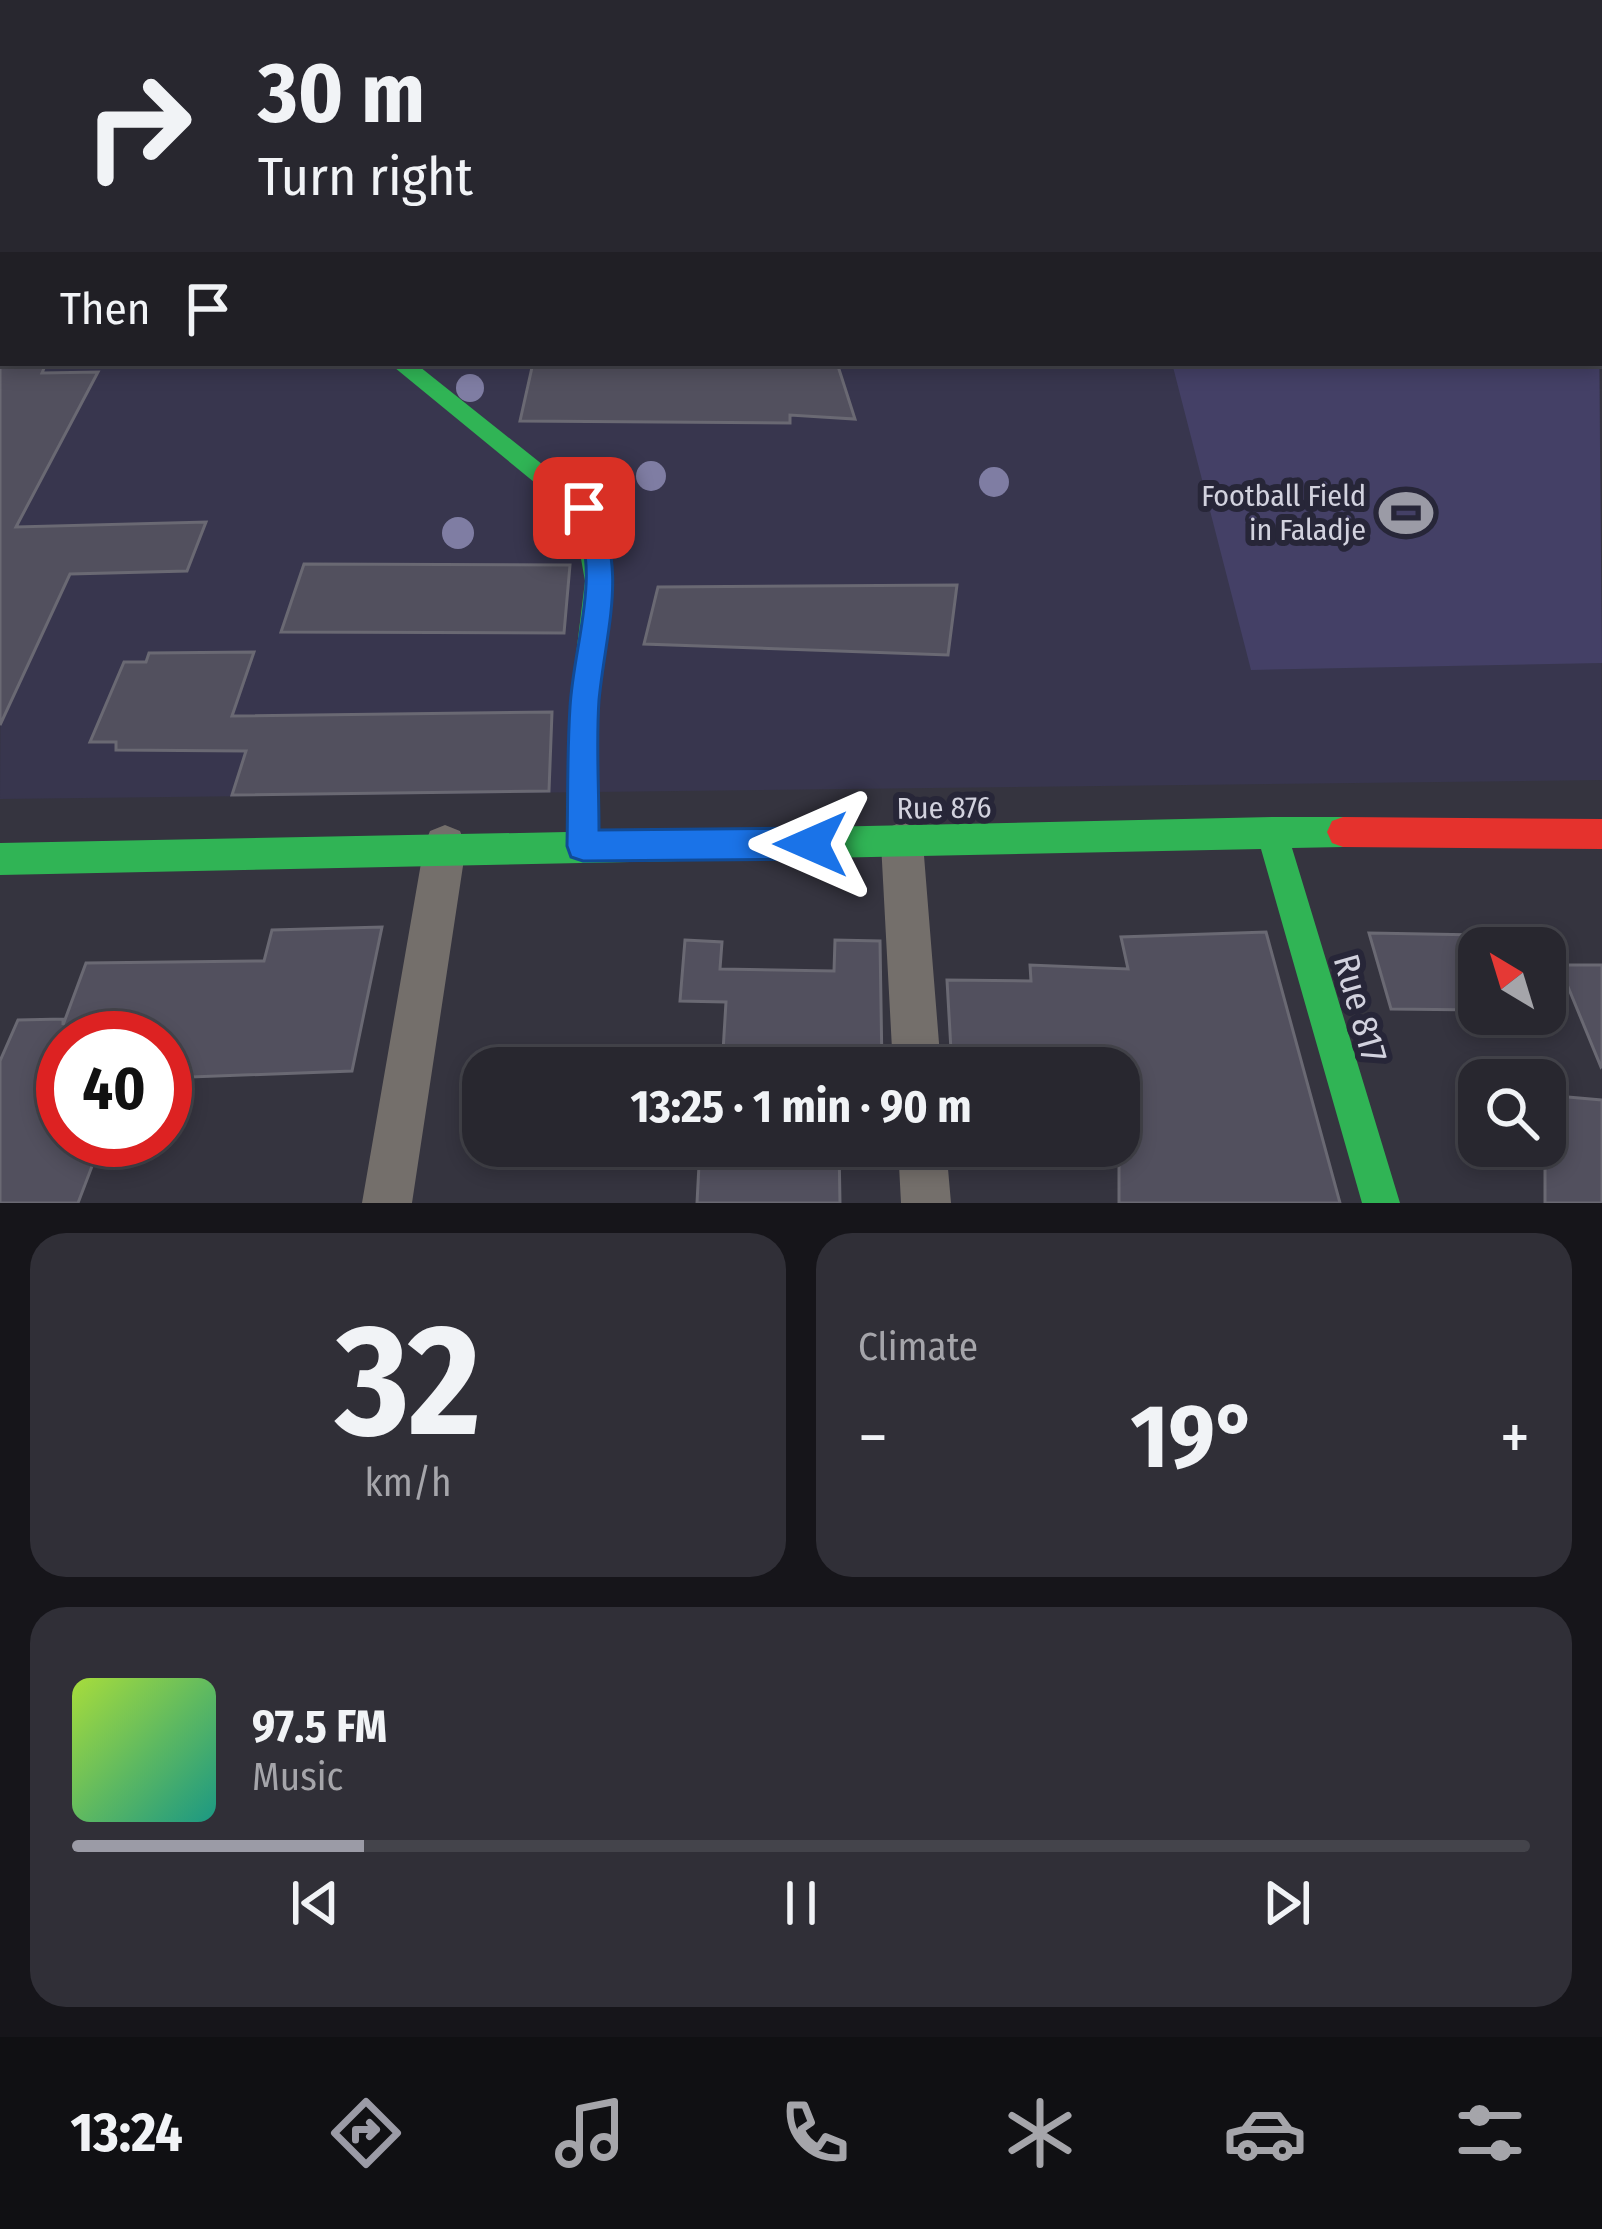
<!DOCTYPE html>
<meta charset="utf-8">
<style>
body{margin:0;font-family:"Fira Sans Condensed",sans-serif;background:#302f37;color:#f1f3f6;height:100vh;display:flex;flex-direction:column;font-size:45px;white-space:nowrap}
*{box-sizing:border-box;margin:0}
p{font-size:39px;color:#a5a5aa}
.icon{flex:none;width:66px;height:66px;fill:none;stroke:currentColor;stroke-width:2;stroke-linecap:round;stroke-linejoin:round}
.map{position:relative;height:1203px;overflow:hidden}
.panel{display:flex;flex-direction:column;gap:30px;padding:30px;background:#16151a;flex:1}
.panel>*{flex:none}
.hud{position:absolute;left:0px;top:0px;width:1602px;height:366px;box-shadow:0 6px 18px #0003,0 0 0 3px #44444b;background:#28272f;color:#f1f3f6;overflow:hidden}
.needle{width:78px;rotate:322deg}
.controls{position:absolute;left:1458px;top:927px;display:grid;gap:24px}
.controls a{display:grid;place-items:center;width:108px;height:108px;border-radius:24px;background:#28272f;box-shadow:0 6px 18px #0003,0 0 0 3px #44444b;font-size:60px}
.speed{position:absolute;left:36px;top:1011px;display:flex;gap:24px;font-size:60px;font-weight:700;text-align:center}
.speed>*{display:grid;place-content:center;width:156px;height:156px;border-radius:50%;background:#28272f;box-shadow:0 6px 18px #0003,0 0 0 3px #44444b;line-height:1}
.speed .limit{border:18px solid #d22;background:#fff;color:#111}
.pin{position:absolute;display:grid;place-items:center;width:102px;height:102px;color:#fff;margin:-51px;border-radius:24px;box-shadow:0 6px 18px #0006}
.me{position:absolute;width:132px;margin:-66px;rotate:270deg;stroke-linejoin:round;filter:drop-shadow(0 0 9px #0008)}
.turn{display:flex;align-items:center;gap:42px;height:252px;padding:0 60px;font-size:54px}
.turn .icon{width:156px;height:156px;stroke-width:2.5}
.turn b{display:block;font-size:84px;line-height:102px}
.then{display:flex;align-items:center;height:114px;padding:0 60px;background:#0003;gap:24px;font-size:45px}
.big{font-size:90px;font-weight:700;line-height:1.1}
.panel .card{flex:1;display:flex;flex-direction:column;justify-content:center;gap:18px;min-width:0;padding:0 42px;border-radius:36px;background:#302f37}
.panel .dial{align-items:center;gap:0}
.dial b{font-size:156px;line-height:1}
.song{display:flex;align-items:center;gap:36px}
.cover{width:144px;height:144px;border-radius:18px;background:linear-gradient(135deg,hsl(80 70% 55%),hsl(170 70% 35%))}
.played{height:12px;border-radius:6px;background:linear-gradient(90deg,#9b9ba6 20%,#44444b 20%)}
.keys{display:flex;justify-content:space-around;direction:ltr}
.heat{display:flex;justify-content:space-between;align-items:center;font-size:66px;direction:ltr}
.panel .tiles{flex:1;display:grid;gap:30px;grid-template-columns:1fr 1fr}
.card:last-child{grid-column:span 2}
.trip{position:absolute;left:462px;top:1047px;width:678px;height:120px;border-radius:36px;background:#28272f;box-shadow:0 6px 18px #0003,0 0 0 3px #44444b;font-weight:700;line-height:120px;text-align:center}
.tab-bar{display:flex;height:192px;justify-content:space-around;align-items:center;background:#101013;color:#a5a5aa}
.tab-bar .icon{width:84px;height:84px}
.tab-bar .on{color:#9b9ba6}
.tab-bar b{font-size:54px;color:#f1f3f6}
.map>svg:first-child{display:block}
.built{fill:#38364e}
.green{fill:#444066}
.building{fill:#52505e;stroke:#6a6973;stroke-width:3}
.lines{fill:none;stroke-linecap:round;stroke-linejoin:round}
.street{fill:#746f6b;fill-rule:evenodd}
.fast{fill:#30b455;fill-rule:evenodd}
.slow{fill:#ff9f0a;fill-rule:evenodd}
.jam{fill:#e5322d;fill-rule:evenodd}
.tree{fill:#7f7da3}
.route{fill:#1a73e8;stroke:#114b97;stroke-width:3}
.labels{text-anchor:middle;stroke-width:12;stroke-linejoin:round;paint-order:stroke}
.poi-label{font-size:30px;fill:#d2d2de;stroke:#272638;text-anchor:end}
.street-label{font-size:30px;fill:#d2d2de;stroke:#272638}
.near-street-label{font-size:36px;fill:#d2d2de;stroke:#272638}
</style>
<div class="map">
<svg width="1602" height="1203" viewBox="0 0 1602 1203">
<rect width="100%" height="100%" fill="#35343f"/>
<path class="built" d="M1599,193L1602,780L0,799L3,248V363H1599Z"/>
<path class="green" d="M1599,339L1602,663L1251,670L1172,363H1599Z"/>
<path class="building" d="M533,363H837L855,419L790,415V423L520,421Z
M45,366L42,373L98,372L16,527L206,522L187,571L70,574L0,725V367Z
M304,564L570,565L564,633L281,632Z
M957,585L948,655L644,644L658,587Z
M254,652L232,716L552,712L549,791L232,795L246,751L116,750V742H90L124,662H146L149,653Z
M382,927L352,1071L165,1078V1038H63V1140H102L78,1203H0V1061L18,1020L63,1019V1025L86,963L264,961L272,930Z
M1266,932L1340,1203H1119V1068H952L947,980L1031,981L1030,965L1128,969L1121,937Z
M1369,933L1479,935V1010L1391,1009Z
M685,940L722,942L720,969L834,971L835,940L880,941L882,1068H722L726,1002L680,1001Z
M1559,965H1602V1066L1601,1067Z
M1545,1095L1602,1100V1203H1545Z
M700,1146H839L840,1203H697Z"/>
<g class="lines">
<path class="street" d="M96,0H118L95,3Z
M718,0H740L717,3Z
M1462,0H1485L1487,3H1464Z
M1599,4H1602V18H1599Z
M3,24V38L0,39V25Z
M1599,121H1602V135H1599Z
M1599,183L1602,184V203L1599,202Z
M902,822L917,828L923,843L941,1068H893L881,843L887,828Z
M445,825L460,831L466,846L412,1203H362L424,846L430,831Z
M898,1146H946L951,1203H901Z"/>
<path class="fast" d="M389,363H415L597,508C619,574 604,634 599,701C595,744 598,788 598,832L1272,817H1343L1354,821L1359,832L1354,843L1343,847L1292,848L1400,1203H1362L1261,849L0,875V843L567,832L570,704L585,581L573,514Z"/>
<path class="slow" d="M3,192V205L0,206V193Z"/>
<path class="jam" d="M1343,817L1602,819V849L1343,847L1332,843L1327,832L1332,821Z"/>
</g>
<g class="tree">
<circle cx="470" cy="388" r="14"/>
<circle cx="651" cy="476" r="15"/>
<circle cx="994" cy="482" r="15"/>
<circle cx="458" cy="533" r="16"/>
</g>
<path class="route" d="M584,498L593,501C629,568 606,628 599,700C596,743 599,787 599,830L811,828L822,833L827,844L822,855L811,859L583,861L571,857L567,846C568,800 567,753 570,707C574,640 604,571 571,508Z"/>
<defs>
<symbol id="stadium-bare" viewBox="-9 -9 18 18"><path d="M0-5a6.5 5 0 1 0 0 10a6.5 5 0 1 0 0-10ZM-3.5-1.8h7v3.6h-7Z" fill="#9b9ba6" stroke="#272638" stroke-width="2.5" paint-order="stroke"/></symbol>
</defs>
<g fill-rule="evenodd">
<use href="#stadium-bare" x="1368" y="475" width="76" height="76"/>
</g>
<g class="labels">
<g class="poi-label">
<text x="1366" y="506">Football Field<tspan x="1366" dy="34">in Faladje</tspan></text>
</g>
<g class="street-label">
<text transform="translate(944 808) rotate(-1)" y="10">Rue 876</text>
</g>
<g class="near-street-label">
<text transform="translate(1361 1008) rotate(74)" y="13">Rue 817</text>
</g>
</g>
</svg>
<div class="controls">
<a><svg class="needle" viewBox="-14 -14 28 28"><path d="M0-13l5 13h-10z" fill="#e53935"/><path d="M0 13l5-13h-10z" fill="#a5a5aa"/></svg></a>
<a><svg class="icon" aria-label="search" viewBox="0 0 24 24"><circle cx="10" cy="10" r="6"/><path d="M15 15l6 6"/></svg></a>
</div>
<div class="speed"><div class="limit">40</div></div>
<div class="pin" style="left:584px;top:508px;background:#d93025"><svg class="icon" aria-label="arrive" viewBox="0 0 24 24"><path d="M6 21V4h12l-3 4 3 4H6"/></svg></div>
<svg class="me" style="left:811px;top:844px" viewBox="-20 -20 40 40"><path d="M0-17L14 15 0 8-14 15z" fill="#1a73e8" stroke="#fff" stroke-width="4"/></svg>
<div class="trip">13:25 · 1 min · 90 m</div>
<div class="hud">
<div class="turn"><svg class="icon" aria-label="right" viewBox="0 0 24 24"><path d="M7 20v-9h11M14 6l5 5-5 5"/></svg><div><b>30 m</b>Turn right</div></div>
<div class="then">Then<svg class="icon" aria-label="arrive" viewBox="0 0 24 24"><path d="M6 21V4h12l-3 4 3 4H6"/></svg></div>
</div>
</div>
<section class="panel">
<div class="tiles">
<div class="card dial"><b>32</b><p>km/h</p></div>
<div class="card"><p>Climate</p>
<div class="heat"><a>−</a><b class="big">19°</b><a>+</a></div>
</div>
<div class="card">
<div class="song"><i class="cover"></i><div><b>97.5 FM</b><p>Music</p></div></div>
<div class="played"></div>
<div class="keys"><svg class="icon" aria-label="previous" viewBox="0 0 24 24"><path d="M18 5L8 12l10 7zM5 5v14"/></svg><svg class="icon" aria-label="pause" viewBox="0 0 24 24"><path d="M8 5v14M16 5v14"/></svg><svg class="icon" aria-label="next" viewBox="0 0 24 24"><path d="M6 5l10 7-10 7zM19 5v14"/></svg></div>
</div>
</div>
</section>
<nav class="tab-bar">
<b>13:24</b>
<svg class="icon on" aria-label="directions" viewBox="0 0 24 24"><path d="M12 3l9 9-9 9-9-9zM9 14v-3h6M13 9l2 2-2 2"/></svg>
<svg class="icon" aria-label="music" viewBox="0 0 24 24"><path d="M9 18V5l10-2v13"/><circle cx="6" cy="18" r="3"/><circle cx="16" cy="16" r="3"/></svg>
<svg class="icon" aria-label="phone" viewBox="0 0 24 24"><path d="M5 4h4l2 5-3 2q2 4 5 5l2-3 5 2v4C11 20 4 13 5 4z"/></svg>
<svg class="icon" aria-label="climate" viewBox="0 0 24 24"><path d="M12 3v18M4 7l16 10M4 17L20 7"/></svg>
<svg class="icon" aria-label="car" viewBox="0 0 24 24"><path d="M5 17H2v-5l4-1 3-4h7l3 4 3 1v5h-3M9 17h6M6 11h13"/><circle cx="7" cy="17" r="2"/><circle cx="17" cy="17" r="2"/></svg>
<svg class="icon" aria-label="filters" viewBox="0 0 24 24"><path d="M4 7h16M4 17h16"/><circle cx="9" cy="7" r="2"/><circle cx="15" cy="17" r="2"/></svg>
</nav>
